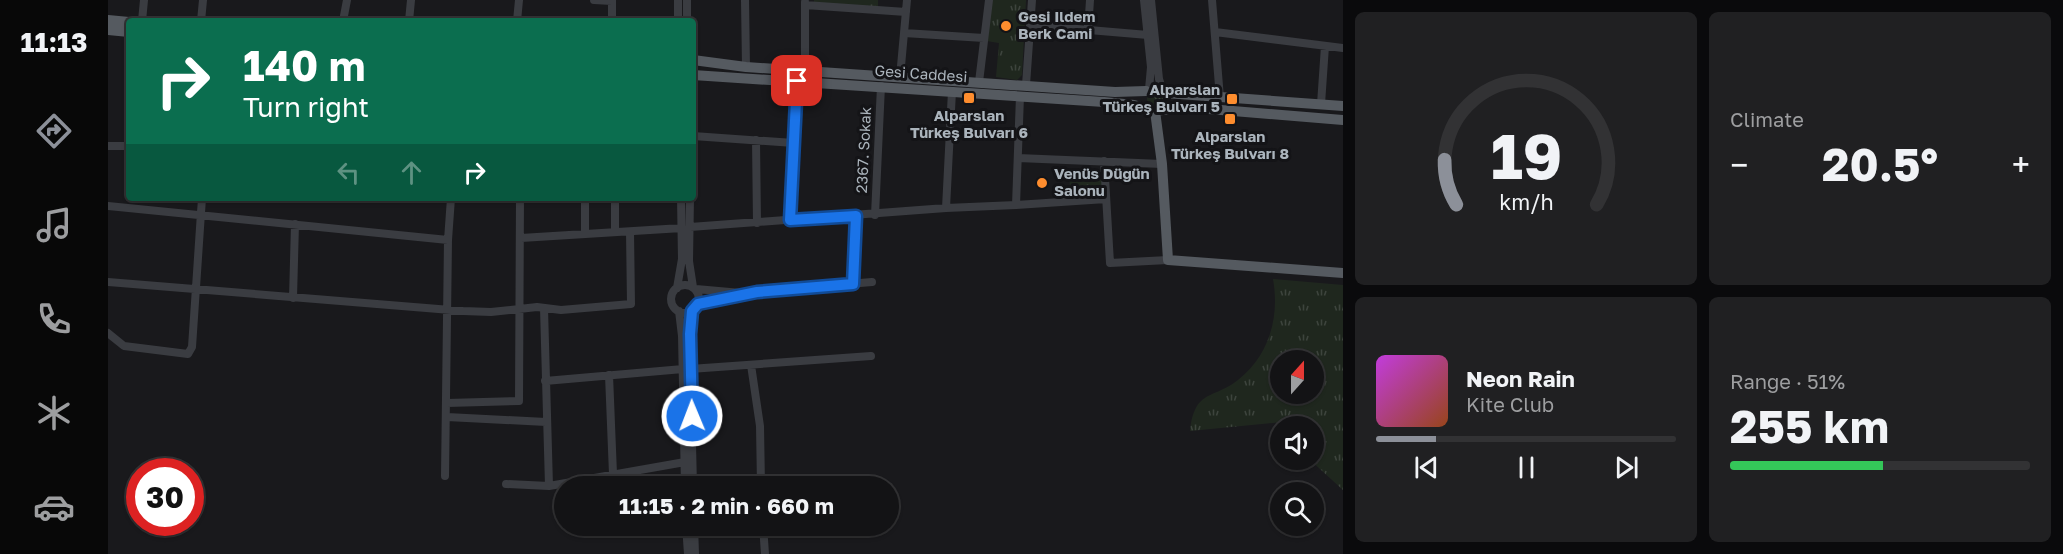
<!DOCTYPE html>
<meta charset="utf-8">
<style>
body{margin:0;font-family:"Golos Text",sans-serif;background:#202022;color:#f1f3f6;height:100vh;display:flex;flex-direction:column;font-size:22px;white-space:nowrap}
*{box-sizing:border-box;margin:0}
p{font-size:20px;color:#9d9ea0}
.icon{flex:none;width:33px;height:33px;fill:none;stroke:currentColor;stroke-width:2;stroke-linecap:round;stroke-linejoin:round}
.map{position:relative;flex:1;overflow:hidden}
.details{display:flex;flex-direction:column;gap:12px;padding:12px;background:#0a0a0c;width:720px}
.details>*{flex:none}
.banner{position:absolute;left:18px;top:18px;width:570px;height:183px;border-radius:6px;box-shadow:0 2px 4px #0004,0 0 0 2px #323234;background:#0b6e4f;color:#fff;overflow:hidden}
.needle{width:39px;rotate:21deg}
.controls{position:absolute;left:1162px;top:350px;display:grid;gap:12px}
.controls a{display:grid;place-items:center;width:54px;height:54px;border-radius:50%;background:#131315;box-shadow:0 2px 4px #0004,0 0 0 2px #323234;font-size:30px}
.speed{position:absolute;left:18px;top:458px;display:flex;gap:12px;font-size:30px;font-weight:700;text-align:center}
.speed>*{display:grid;place-content:center;width:78px;height:78px;border-radius:50%;background:#131315;box-shadow:0 2px 4px #0004,0 0 0 2px #323234;line-height:1}
.speed .limit{border:9px solid #d22;background:#fff;color:#111}
.pin{position:absolute;display:grid;place-items:center;width:51px;height:51px;color:#fff;margin:-26px;border-radius:12px;box-shadow:0 3px 9px #0006}
.me{position:absolute;width:66px;margin:-33px;rotate:359deg;stroke-linejoin:round;filter:drop-shadow(0 0 4px #0008)}
.turn{display:flex;align-items:center;gap:21px;height:126px;padding:0 18px;font-size:27px}
.turn .icon{width:78px;height:78px;stroke-width:2.5}
.turn b{display:block;font-size:42px;line-height:51px}
.lanes{display:flex;align-items:center;height:57px;padding:0 18px;background:#0003;justify-content:center;gap:30px;direction:ltr}
.lanes .off{opacity:.35}
.big{font-size:45px;font-weight:700;line-height:1.1}
.details .card{flex:1;display:flex;flex-direction:column;justify-content:center;gap:9px;min-width:0;padding:0 21px;border-radius:9px;background:#202022}
.details .dial{align-items:center;gap:0}
.dial svg{height:156px;overflow:visible;fill:none;stroke:#323234;stroke-width:7;stroke-linecap:round;text-anchor:middle}
.dial text{fill:#f1f3f6;stroke:none}
.song{display:flex;align-items:center;gap:18px}
.cover{width:72px;height:72px;border-radius:9px;background:linear-gradient(135deg,hsl(290 70% 55%),hsl(20 70% 35%))}
.played{height:6px;border-radius:3px;background:linear-gradient(90deg,#8c9099 20%,#323234 20%)}
.keys{display:flex;justify-content:space-around;direction:ltr}
.heat{display:flex;justify-content:space-between;align-items:center;font-size:33px;direction:ltr}
.charge{height:9px;border-radius:4px;background:linear-gradient(90deg,#34c759 51%,#323234 0)}
.details .tiles{flex:1;display:grid;gap:12px;grid-template-columns:repeat(2,1fr)}
.trip{position:absolute;left:446px;top:476px;width:345px;height:60px;border-radius:30px;background:#131315;box-shadow:0 2px 4px #0004,0 0 0 2px #323234;font-weight:700;line-height:60px;text-align:center}
main{display:flex;flex:1;min-height:0}
.menu{display:flex;flex-direction:column;width:108px;justify-content:space-around;align-items:center;background:#080808;color:#9d9ea0}
.menu .icon{width:42px;height:42px}
.menu .on{color:#8c9099}
.menu b{font-size:27px;color:#f1f3f6}
.map>svg:first-child{display:block}
.grass{fill:url(#grass-tufts);fill-rule:evenodd}
.lines{fill:none;stroke-linecap:round;stroke-linejoin:round}
.minor{stroke:#3a3c41;stroke-width:8}
.major{stroke:#555a60;stroke-width:10}
.route-casing{stroke:#114b97;stroke-width:15}
.route{stroke:#1a73e8;stroke-width:10}
.poi-dot{fill:#fe8d2e;stroke:#141417;stroke-width:2}
.labels{text-anchor:middle;stroke-width:6;stroke-linejoin:round;paint-order:stroke}
.poi-label{font-size:15px;font-weight:bold;fill:#abb4bc;stroke:#141417;text-anchor:start}
.street-label{font-size:15px;fill:#abb4bc;stroke:#141417}
</style>
<main>
<nav class="menu">
<b>11:13</b>
<svg class="icon on" aria-label="directions" viewBox="0 0 24 24"><path d="M12 3l9 9-9 9-9-9zM9 14v-3h6M13 9l2 2-2 2"/></svg>
<svg class="icon" aria-label="music" viewBox="0 0 24 24"><path d="M9 18V5l10-2v13"/><circle cx="6" cy="18" r="3"/><circle cx="16" cy="16" r="3"/></svg>
<svg class="icon" aria-label="phone" viewBox="0 0 24 24"><path d="M5 4h4l2 5-3 2q2 4 5 5l2-3 5 2v4C11 20 4 13 5 4z"/></svg>
<svg class="icon" aria-label="climate" viewBox="0 0 24 24"><path d="M12 3v18M4 7l16 10M4 17L20 7"/></svg>
<svg class="icon" aria-label="car" viewBox="0 0 24 24"><path d="M5 17H2v-5l4-1 3-4h7l3 4 3 1v5h-3M9 17h6M6 11h13"/><circle cx="7" cy="17" r="2"/><circle cx="17" cy="17" r="2"/></svg>
</nav>
<div class="map">
<svg width="1235" height="554" viewBox="0 0 1235 554">
<defs>
<pattern id="grass-tufts" width="24" height="20" patternUnits="userSpaceOnUse" patternTransform="scale(1.5)"><rect width="24" height="20" fill="#1f271e"/><path d="M3 7l-1-3M5 7V3M7 7l1-3M15 17l-1-3M17 17v-4M19 17l1-3" fill="none" stroke="#3d443d"/></pattern>
</defs>
<rect width="100%" height="100%" fill="#19191c"/>
<path class="grass" d="M706,0H770V9L706,6Z
M883,0H918L914,75L909,80L888,77L891,43L879,41Z
M1039 99a8 8 0 1 1 16 0a8 8 0 1 1-16 0Z
M961,170L995,171L997,202L963,203Z
M1165,279L1235,285V490L1201,459H1206V426H1177L1175,422L1082,431C1087,389 1104,400 1130,380C1161,356 1172,317 1165,279ZM1173,360H1206V393H1173Z"/>
<g class="lines">
<path class="minor" d="M486,0L504,1
M570,0V21
M579,0V21
M637,0L638,67
M1036,0L1043,67L1041,89
M1043,0L1051,79L1055,91
M1104,0L1112,98
M697,2V71
M697,5L798,12
M34,21L36,0
M93,21L95,0
M235,21L239,0
M301,21L303,0
M409,21L411,0
M504,21V0
M922,25L1040,35
M980,30L982,0
M1107,32L1235,48
M796,33L876,38
M792,77L799,0
M871,82L881,0
M918,85L924,0
M1213,104L1217,46
M585,136L686,143
M648,140L649,223
M0,146H21
M910,158L1054,164
M996,161L1002,263L1060,260
M477,198V234
M507,198V232
M582,198L581,261L585,287
M908,205L998,199
M0,206L340,240
M838,208L908,205L912,96
M767,215L773,86
M682,221L689,81
M582,227L838,208L844,91
M413,238L574,228
M0,282L355,311L383,312L429,307L453,310L523,304L522,232
M745,284L749,216
M563 299a14 14 0 1 1 28 0a14 14 0 1 1-28 0Z
M569,288L574,259L573,198
M588,289L633,293L764,282
M185,298L187,224
M590,304L625,297
M436,308L441,486
M571,311L574,336L577,486
M584,311L582,359L585,486
M0,333L16,346L80,354L84,347L94,198
M643,365L652,426L653,486
M582,369L763,356
M501,375L505,474
M437,381L575,369
M339,403L411,401L412,198
M339,417L438,422
M337,476L340,240L343,198
M398,484L441,486L577,462
M585,486L652,484
M578,525L580,554
M586,525L587,554
M655,525L657,554"/>
<path class="major" d="M0,20L21,22
M0,30L21,32
M585,60L638,67L1007,92L1038,91
M585,75L996,102L1026,105L1047,111L1077,107L1235,120
M1057,93L1235,106
M1047,111L1054,164L1060,260L1235,273"/>
</g>
<g class="lines">
<defs>
<path id="route" d="M584,416L582,334L584,311L590,304L649,292L745,284L748,216L682,220L689,81"/>
</defs>
<use href="#route" class="route-casing"/>
<use href="#route" class="route"/>
</g>
<g class="poi-dot">
<circle cx="898" cy="26" r="6"/>
<rect x="855" y="92" width="12" height="12" rx="3"/>
<rect x="1118" y="93" width="12" height="12" rx="3"/>
<rect x="1116" y="113" width="12" height="12" rx="3"/>
<circle cx="934" cy="183" r="6"/>
</g>
<g class="labels">
<g class="poi-label">
<text x="910" y="22">Gesi Ildem<tspan x="910" dy="17">Berk Cami</tspan></text>
<text x="1112" y="95" text-anchor="end">Alparslan<tspan x="1112" dy="17">Türkeş Bulvarı 5</tspan></text>
<text x="861" y="121" text-anchor="middle">Alparslan<tspan x="861" dy="17">Türkeş Bulvarı 6</tspan></text>
<text x="1122" y="142" text-anchor="middle">Alparslan<tspan x="1122" dy="17">Türkeş Bulvarı 8</tspan></text>
<text x="946" y="179">Venüs Düğün<tspan x="946" dy="17">Salonu</tspan></text>
</g>
<g class="street-label">
<text transform="translate(813 74) rotate(4)" y="5">Gesi Caddesi</text>
<text transform="translate(756 150) rotate(-87)" y="5">2367. Sokak</text>
</g>
</g>
</svg>
<div class="controls">
<a><svg class="needle" viewBox="-14 -14 28 28"><path d="M0-13l5 13h-10z" fill="#e53935"/><path d="M0 13l5-13h-10z" fill="#9d9ea0"/></svg></a>
<a><svg class="icon" aria-label="sound" viewBox="0 0 24 24"><path d="M4 9h4l5-4v14l-5-4H4zM17 9q2 3 0 6"/></svg></a>
<a><svg class="icon" aria-label="search" viewBox="0 0 24 24"><circle cx="10" cy="10" r="6"/><path d="M15 15l6 6"/></svg></a>
</div>
<div class="speed"><div class="limit">30</div></div>
<div class="pin" style="left:689px;top:81px;background:#d93025"><svg class="icon" aria-label="arrive" viewBox="0 0 24 24"><path d="M6 21V4h12l-3 4 3 4H6"/></svg></div>
<svg class="me" style="left:584px;top:416px" viewBox="-20 -20 40 40"><circle r="17" fill="#1a73e8" stroke="#fff" stroke-width="3"/><path d="M0-11L8 9 0 5-8 9z" fill="#fff"/></svg>
<div class="trip">11:15 · 2 min · 660 m</div>
<div class="banner">
<div class="turn"><svg class="icon" aria-label="right" viewBox="0 0 24 24"><path d="M7 20v-9h11M14 6l5 5-5 5"/></svg><div><b>140 m</b>Turn right</div></div>
<div class="lanes"><svg class="icon off" aria-label="left" viewBox="0 0 24 24"><path d="M17 20v-9H6M10 6l-5 5 5 5"/></svg><svg class="icon off" aria-label="ahead" viewBox="0 0 24 24"><path d="M12 20V5M6 11l6-6 6 6"/></svg><svg class="icon" aria-label="right" viewBox="0 0 24 24"><path d="M7 20v-9h11M14 6l5 5-5 5"/></svg></div>
</div>
</div>
<section class="details">
<div class="tiles">
<div class="card dial"><svg viewBox="0 0 100 80">
<path d="M14 69A42 42 0 1 1 86 69"/>
<path d="M14 69A42 42 0 0 1 8 46" stroke="#8c9099"/>
<text x="50" y="56" font-size="32" font-weight="700">19</text>
<text x="50" y="72" font-size="11">km/h</text>
</svg></div>
<div class="card"><p>Climate</p>
<div class="heat"><a>−</a><b class="big">20.5°</b><a>+</a></div>
</div>
<div class="card">
<div class="song"><i class="cover"></i><div><b>Neon Rain</b><p>Kite Club</p></div></div>
<div class="played"></div>
<div class="keys"><svg class="icon" aria-label="previous" viewBox="0 0 24 24"><path d="M18 5L8 12l10 7zM5 5v14"/></svg><svg class="icon" aria-label="pause" viewBox="0 0 24 24"><path d="M8 5v14M16 5v14"/></svg><svg class="icon" aria-label="next" viewBox="0 0 24 24"><path d="M6 5l10 7-10 7zM19 5v14"/></svg></div>
</div>
<div class="card"><p>Range · 51%</p><b class="big">255 km</b><div class="charge"></div></div>
</div>
</section>
</main>
